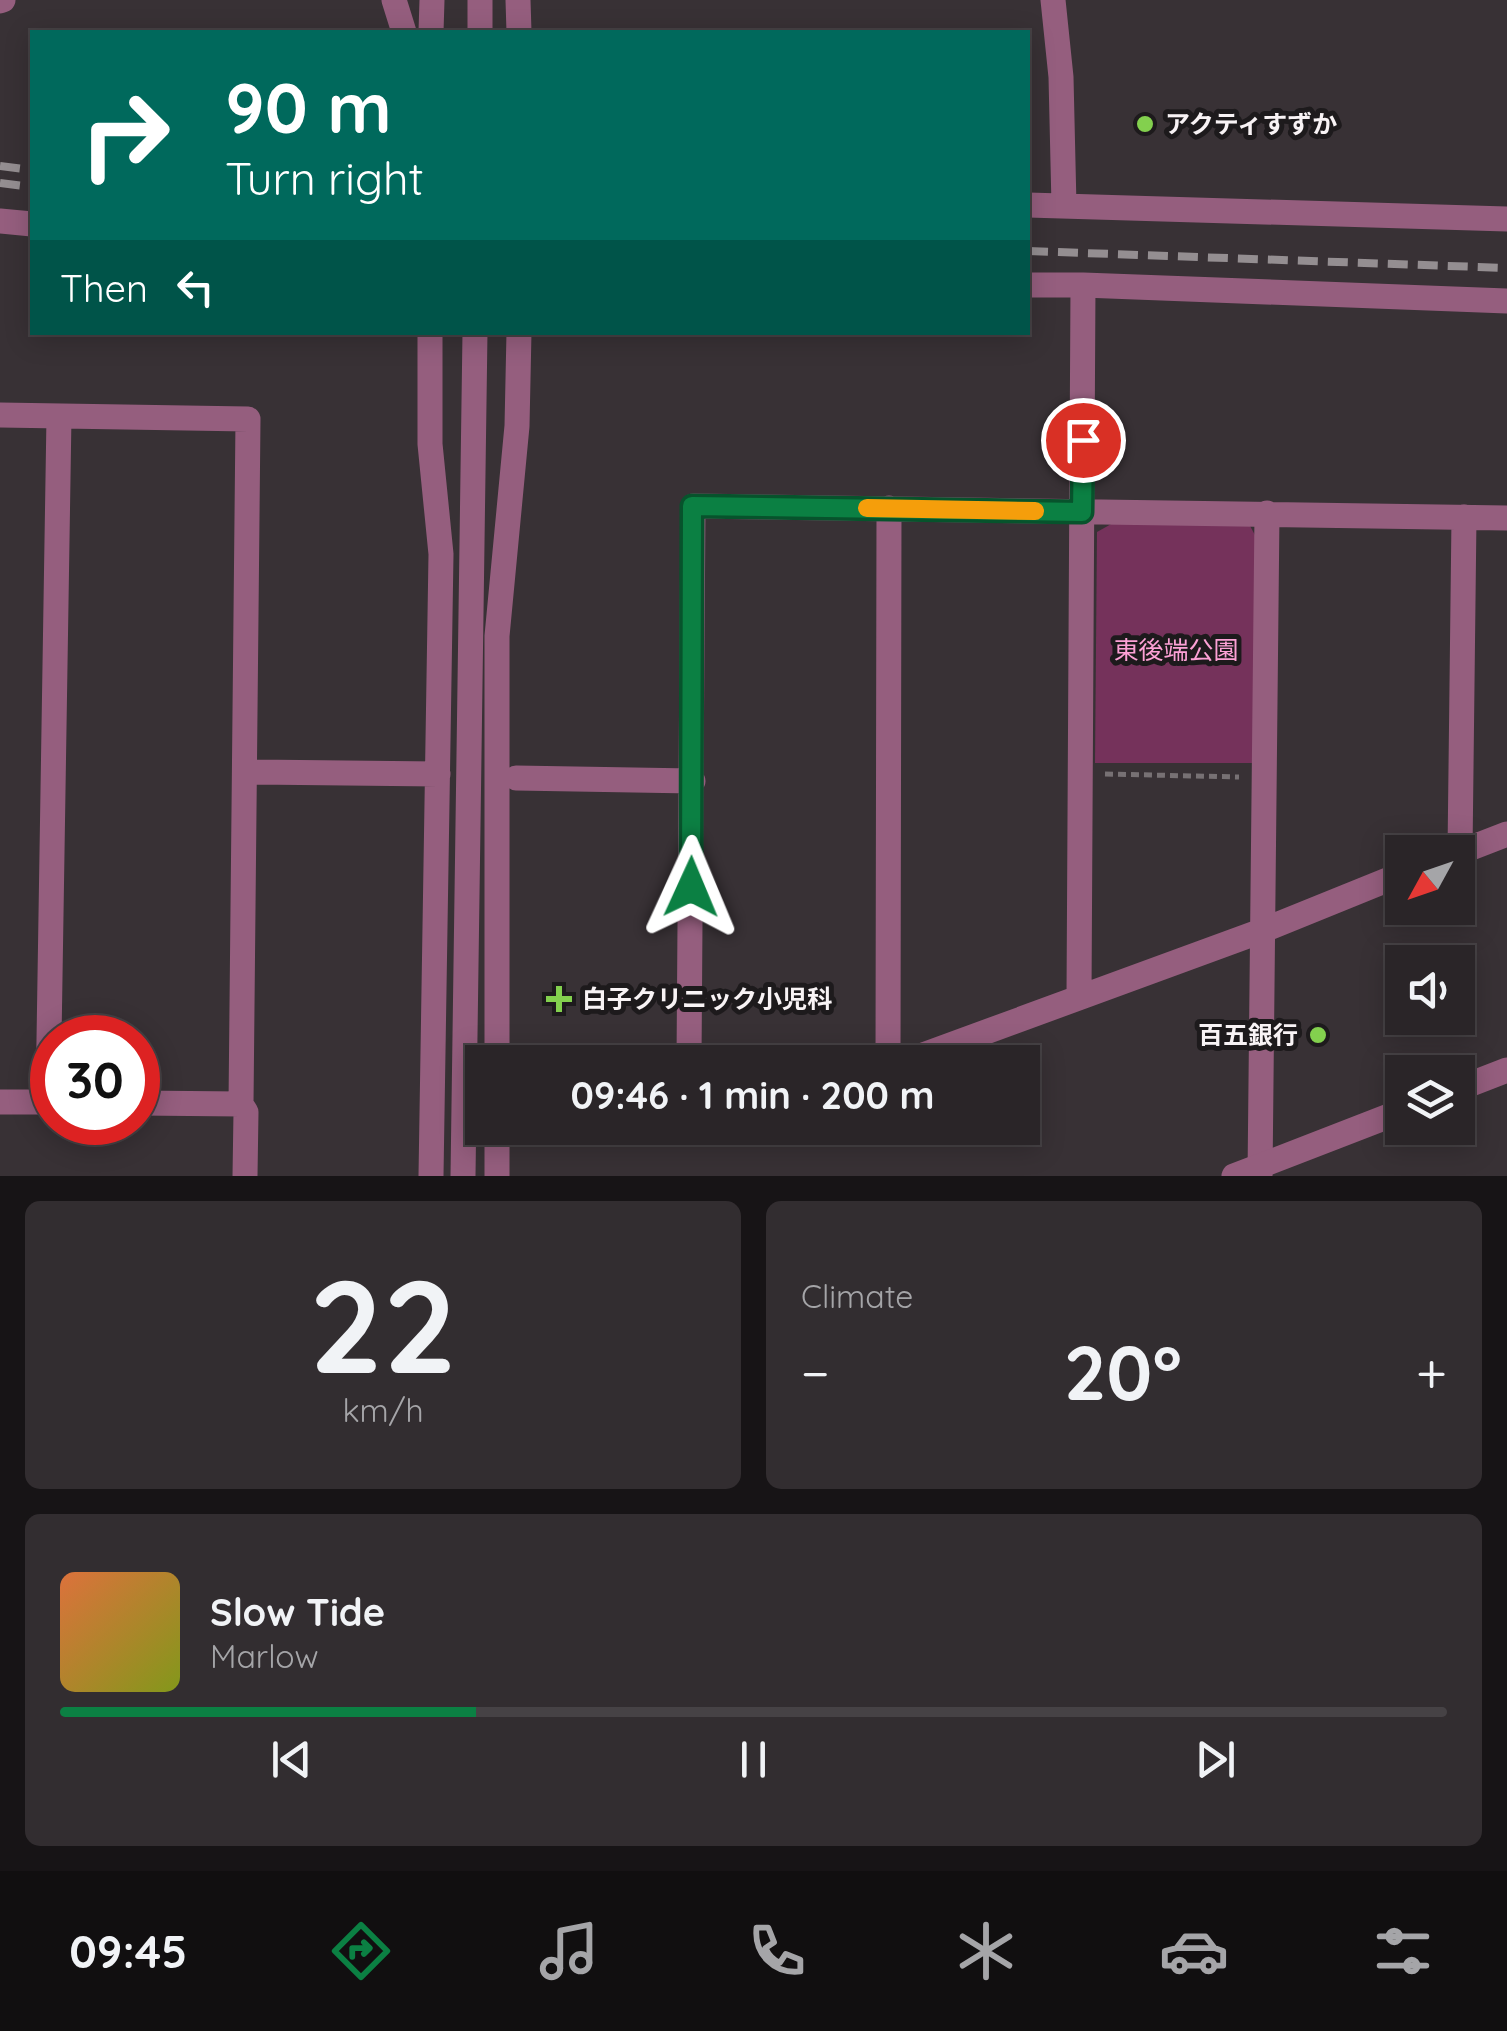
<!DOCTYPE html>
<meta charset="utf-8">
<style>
body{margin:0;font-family:Quicksand,"Noto Sans JP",sans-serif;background:#322d30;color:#f1f3f6;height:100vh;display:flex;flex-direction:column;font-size:38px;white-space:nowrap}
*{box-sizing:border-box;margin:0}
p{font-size:32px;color:#a5a5a8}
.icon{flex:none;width:55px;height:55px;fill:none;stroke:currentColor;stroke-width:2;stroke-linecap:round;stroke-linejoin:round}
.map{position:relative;height:1176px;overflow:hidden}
.sheet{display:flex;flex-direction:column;gap:25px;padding:25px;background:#171416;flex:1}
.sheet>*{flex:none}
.top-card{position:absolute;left:30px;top:30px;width:1000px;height:305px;border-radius:0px;box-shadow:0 5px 25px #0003,0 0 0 2px #464245;background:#00695c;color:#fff;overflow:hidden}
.needle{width:65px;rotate:230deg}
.tools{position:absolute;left:1385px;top:835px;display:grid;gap:20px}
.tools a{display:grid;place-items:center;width:90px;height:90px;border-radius:0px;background:#2a2528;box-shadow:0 5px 25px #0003,0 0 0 2px #464245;font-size:50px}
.speed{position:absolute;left:30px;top:1015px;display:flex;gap:20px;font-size:50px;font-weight:700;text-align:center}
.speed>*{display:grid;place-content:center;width:130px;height:130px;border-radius:50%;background:#2a2528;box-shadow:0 5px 25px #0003,0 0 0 2px #464245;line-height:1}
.speed .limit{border:15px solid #d22;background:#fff;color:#111}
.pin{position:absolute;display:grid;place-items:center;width:85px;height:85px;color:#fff;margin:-42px;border:5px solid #fff;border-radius:50%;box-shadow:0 2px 10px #0007}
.me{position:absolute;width:110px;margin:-55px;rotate:1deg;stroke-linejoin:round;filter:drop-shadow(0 0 8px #0008)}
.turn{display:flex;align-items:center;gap:35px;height:210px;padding:0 30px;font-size:45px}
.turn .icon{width:130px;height:130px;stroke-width:2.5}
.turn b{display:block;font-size:70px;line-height:85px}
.then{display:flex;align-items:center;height:95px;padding:0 30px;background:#0003;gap:20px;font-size:38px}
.big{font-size:75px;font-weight:700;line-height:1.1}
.sheet .widget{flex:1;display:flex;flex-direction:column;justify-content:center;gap:15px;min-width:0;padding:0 35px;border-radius:15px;background:#322d30}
.sheet .dial{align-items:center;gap:0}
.dial b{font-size:130px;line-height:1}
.song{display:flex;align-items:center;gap:30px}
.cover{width:120px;height:120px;border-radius:15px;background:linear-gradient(135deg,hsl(20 70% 55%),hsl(70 70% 35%))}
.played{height:10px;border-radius:5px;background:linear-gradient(90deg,#0b8043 30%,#464245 30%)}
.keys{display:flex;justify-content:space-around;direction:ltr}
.heat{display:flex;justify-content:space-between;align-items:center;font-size:55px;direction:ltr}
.sheet .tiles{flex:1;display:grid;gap:25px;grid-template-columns:1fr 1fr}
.widget:last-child{grid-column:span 2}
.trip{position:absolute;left:465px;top:1045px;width:575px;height:100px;border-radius:0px;background:#2a2528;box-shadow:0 5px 25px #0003,0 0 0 2px #464245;font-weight:700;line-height:100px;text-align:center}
.menu{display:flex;height:160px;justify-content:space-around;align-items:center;background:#110f10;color:#a5a5a8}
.menu .icon{width:70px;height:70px}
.menu .active{color:#0b8043}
.menu b{font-size:45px;color:#f1f3f6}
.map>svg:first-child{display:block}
.green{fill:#75325b}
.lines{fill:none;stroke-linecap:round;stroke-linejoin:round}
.path{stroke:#777174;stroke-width:5;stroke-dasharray:8 5;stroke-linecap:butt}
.minor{stroke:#955e7e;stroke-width:25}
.tertiary{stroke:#955e7e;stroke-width:25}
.rail{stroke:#948e91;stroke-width:8;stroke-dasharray:20 10;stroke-linecap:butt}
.route-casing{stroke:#07532c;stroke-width:25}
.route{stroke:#0b8043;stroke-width:18}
.slow{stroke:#f59e0b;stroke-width:18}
.poi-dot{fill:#83d04e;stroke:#1d1a1c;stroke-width:4}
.labels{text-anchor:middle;stroke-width:10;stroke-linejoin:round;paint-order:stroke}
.poi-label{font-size:25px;font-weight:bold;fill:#f8f3f5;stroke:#1d1a1c;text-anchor:start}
.park-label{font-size:25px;fill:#fca1d5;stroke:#1d1a1c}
</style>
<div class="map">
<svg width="1507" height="1176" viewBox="0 0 1507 1176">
<rect width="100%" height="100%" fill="#383135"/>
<path class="green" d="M1113,523L1249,524L1256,537L1254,763H1095L1097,532Z"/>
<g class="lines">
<path class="path" d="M1105,774L1239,777"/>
<path class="minor" d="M394,0L404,32
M518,0L519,32
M1053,0L1061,77L1064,206
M0,1L3,0
M431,32L432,0
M1028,205L1507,219
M0,221L32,224
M1028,285H1083L1079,997
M1083,285L1507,301
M430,332V444L441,554L431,1176
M0,415L248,419L241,1104L246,1112L245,1176
M246,772L438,774
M516,778L693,781
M1460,852L1464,517
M1458,853L1507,834
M497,1062V636L517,426L519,332
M689,1062L693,506L1507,518
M888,1062L889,508
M904,1062L1264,930L1402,874
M0,1102H52
M48,1102L59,416
M138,1103L241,1104
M497,1128V1176
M1260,1176L1267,513"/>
<path class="tertiary" d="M480,32V0
M1458,1089L1507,1070
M463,1176L475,332
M1234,1176L1402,1111"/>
<path class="rail" d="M0,166L32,170
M0,183L32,187
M1028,251L1507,268"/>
</g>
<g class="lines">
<defs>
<path id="route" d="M691,887L692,506L1082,512L1083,440"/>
</defs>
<use href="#route" class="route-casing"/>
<use href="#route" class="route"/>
<path class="slow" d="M867,508L1035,511"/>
</g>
<g class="poi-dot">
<circle cx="1145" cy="124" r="10"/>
<path d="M554 984h10v10h10v10h-10v10h-10v-10h-10v-10h10z"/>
<circle cx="1318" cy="1035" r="10"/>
</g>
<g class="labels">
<g class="poi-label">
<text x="1165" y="133">アクティすずか</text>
<text x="582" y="1008">白子クリニック小児科</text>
<text x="1298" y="1044" text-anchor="end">百五銀行</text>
</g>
<g class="park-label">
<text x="1176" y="659">東後端公園</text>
</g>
</g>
</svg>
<div class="tools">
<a><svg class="needle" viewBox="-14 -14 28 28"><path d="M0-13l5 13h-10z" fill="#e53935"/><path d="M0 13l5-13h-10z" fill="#a5a5a8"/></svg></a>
<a><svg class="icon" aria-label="sound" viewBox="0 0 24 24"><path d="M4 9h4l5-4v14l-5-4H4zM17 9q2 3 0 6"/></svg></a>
<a><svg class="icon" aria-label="layers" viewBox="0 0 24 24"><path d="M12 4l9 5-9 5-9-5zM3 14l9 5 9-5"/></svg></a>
</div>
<div class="speed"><div class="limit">30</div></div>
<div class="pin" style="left:1083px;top:440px;background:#d93025"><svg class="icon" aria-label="arrive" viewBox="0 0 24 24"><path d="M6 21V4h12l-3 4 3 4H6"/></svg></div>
<svg class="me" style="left:691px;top:887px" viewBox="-20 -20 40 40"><path d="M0-17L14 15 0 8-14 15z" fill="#0b8043" stroke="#fff" stroke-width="4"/></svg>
<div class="trip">09:46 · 1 min · 200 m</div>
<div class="top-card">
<div class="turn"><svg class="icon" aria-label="right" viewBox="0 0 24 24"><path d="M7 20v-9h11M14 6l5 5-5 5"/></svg><div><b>90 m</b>Turn right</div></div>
<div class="then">Then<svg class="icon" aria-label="left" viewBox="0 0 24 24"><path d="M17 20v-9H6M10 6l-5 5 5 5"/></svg></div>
</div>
</div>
<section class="sheet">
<div class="tiles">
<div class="widget dial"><b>22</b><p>km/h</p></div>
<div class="widget"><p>Climate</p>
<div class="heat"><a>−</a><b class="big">20°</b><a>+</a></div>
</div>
<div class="widget">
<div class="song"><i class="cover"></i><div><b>Slow Tide</b><p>Marlow</p></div></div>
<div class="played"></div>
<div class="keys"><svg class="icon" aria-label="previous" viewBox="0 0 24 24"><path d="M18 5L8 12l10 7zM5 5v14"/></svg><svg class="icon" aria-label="pause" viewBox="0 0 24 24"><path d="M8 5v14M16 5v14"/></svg><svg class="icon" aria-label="next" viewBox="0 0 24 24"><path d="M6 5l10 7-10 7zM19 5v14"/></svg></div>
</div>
</div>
</section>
<nav class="menu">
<b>09:45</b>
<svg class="icon active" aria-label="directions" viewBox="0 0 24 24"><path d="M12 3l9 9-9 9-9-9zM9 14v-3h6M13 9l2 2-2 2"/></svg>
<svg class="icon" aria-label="music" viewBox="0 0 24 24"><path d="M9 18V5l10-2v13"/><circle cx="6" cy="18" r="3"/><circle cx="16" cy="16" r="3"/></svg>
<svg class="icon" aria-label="phone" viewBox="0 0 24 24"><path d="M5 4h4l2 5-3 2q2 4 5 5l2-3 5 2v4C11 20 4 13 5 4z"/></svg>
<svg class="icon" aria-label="climate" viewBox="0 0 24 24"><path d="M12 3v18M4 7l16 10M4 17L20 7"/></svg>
<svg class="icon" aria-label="car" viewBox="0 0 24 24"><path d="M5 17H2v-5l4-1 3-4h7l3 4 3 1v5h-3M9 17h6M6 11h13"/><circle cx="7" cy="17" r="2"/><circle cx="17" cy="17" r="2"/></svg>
<svg class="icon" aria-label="filters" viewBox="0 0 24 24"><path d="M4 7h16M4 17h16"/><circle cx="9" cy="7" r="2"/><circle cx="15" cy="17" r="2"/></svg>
</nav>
